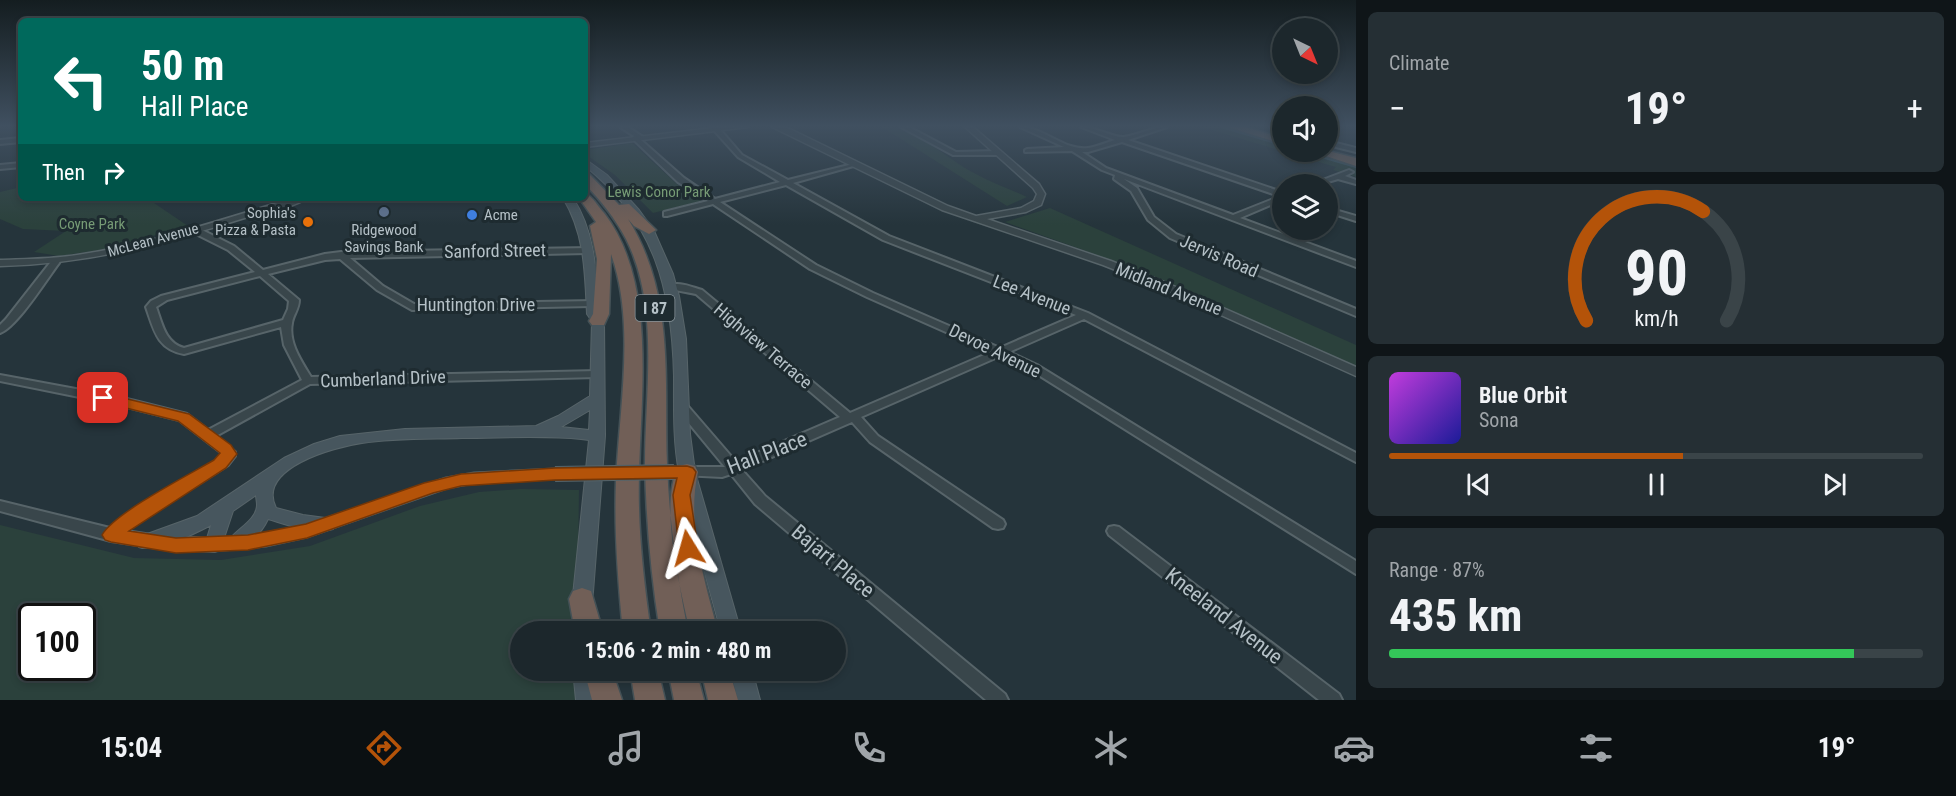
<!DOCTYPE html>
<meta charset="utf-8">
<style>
body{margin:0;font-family:"Roboto Condensed",sans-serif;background:#252f34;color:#f1f3f6;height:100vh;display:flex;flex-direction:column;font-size:22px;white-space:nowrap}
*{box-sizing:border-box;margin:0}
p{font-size:20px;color:#a0a5a9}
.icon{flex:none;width:33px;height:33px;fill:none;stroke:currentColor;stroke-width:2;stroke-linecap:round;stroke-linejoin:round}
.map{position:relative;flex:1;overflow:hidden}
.panel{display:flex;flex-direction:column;gap:12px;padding:12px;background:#0f1518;width:600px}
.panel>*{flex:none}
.banner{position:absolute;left:18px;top:18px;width:570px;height:183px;border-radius:9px;box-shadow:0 3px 9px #0003,0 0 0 2px #3a4448;background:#00695c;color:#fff;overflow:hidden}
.needle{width:39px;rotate:137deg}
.fabs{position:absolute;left:1272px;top:18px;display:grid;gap:12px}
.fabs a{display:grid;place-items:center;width:66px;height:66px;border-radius:50%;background:#1c272c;box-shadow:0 3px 9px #0003,0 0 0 2px #3a4448;font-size:30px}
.speed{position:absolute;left:18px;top:603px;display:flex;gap:12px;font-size:30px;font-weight:700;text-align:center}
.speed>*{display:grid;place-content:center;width:78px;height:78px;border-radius:50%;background:#1c272c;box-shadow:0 3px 9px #0003,0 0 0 2px #3a4448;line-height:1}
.speed .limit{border:3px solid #111;border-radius:9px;background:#fff;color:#111}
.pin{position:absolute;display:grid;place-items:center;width:51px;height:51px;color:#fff;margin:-26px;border-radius:12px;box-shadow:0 3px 9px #0006}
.me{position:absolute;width:66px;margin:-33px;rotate:352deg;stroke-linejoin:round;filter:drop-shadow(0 0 4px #0008)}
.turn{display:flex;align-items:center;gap:21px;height:126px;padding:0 24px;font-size:27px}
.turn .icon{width:78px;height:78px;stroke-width:2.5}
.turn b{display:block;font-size:42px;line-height:51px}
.then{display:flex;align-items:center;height:57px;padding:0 24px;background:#0003;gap:12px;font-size:22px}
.big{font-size:45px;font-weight:700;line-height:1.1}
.panel .widget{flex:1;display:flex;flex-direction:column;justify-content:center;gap:9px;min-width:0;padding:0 21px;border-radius:9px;background:#252f34}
.panel .dial{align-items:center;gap:0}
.dial svg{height:156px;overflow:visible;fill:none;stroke:#3a4448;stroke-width:7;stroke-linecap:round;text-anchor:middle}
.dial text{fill:#f1f3f6;stroke:none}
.song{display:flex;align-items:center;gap:18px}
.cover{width:72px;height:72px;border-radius:9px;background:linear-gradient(135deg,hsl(290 70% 55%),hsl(240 70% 35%))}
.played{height:6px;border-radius:3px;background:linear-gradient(90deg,#b45309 55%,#3a4448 55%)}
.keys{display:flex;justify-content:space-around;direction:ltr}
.heat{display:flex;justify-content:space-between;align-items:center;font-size:33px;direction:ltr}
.charge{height:9px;border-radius:4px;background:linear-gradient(90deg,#34c759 87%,#3a4448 0)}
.trip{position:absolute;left:510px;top:621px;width:336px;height:60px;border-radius:30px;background:#1c272c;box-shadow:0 3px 9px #0003,0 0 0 2px #3a4448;font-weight:700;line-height:60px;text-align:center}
.dock{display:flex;height:96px;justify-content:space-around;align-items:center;background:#0b1012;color:#a0a5a9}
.dock .icon{width:42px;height:42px}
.dock .selected{color:#b45309}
.dock b{font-size:27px;color:#f1f3f6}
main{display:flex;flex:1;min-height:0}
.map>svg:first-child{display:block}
.green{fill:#2b413c;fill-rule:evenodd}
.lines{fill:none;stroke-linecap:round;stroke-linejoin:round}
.stream{stroke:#3a5561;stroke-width:2}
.minor-casing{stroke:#576469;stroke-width:4}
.tertiary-casing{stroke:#576469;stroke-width:3}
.secondary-casing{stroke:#576469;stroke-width:2}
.motorway-casing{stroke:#445156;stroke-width:3}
.minor{fill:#39464b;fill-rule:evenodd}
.tertiary{fill:#39464b;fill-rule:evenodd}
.secondary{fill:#47565e;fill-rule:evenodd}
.motorway{fill:#715f57;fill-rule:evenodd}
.tertiary-bridge-casing{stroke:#576469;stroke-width:16;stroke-linecap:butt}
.tertiary-bridge{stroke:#39464b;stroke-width:14}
.route{fill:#b45309;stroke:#753606;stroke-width:1.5}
.service-dot{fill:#5c6f8a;stroke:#1e2b30;stroke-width:2}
.shop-dot{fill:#3f7fe0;stroke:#1e2b30;stroke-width:2}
.food-dot{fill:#e8710a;stroke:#1e2b30;stroke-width:2}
.labels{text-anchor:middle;stroke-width:6;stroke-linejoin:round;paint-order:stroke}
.far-park-label{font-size:15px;fill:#769b75;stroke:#1e2b30}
.far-poi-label{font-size:15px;fill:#b5c1c7;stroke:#1e2b30;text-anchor:end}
.far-street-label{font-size:15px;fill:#b5c1c7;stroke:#1e2b30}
.shield{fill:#1e2b30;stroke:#88949a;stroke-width:1.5}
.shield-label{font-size:16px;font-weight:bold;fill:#b5c1c7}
.street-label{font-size:18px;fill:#b5c1c7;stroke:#1e2b30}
.near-street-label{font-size:21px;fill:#b5c1c7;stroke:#1e2b30}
</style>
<main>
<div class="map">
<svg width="1356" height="700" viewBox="0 0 1356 700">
<rect width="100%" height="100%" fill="#25343b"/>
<path class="green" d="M882,127C918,127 945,159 976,174C992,183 1010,189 1027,197L1007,206Z
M1202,127H1226L1282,143V151Z
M632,143L678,185L701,201L653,213L615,175L585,154V150Z
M1284,152H1311L1356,164V177L1333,170L1336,167Z
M21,187V198H174L154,203L188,226L106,249L59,256L34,252L66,231L23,229L0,219V192Z
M1050,208L1356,345V367L1139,270L1005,222Z
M521,489L579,490L577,631L520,632V670L578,671L584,700H0V525L134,558L221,560L310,546L420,506L479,492ZM32,616H82V668H32Z"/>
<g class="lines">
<path class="stream" d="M1221,127L1282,145
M1304,152L1356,167"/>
<defs>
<path id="minor" d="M620,127H628L643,137V139L641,140L684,178L715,199L780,182L738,157L711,127H718L742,155L788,180L857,163V165L793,183L889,236L1088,313L1356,453V462L1084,319L1009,352L1037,365L1356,561V574L1029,369L1000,356L861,417L878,436L1003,520L1005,524L1003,528L998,529L993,528L870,442L852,422L742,470L765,496L1005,694L1008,700H986L755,504L731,474L722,477L682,475L681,472L682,469L687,467H725L678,410L676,407L678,404H686L736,462L840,417L696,294C688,292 671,290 666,287C677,280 691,287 702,290L850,413L991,352L867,297L810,269L713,204L667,216H664V212L708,201L678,182L633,139L632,138L634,136ZM786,185L883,240L1076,315L1000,348L873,293L816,265L720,202Z
M901,127H909L956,152L997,151L1000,153L997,155H953Z
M1020,127C1044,127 1064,151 1088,148C1097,147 1107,142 1115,140L1081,127C1096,127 1114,138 1124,137C1139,135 1151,127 1167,127L1128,140L1282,192V200L1240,218L1356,261V267L1124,179L1137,188L1154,217L1176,234L1356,309V316L1170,238L1148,220L1131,191L1114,179L1115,175L1102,170L1072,151L1025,152V150L1027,149L1064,147ZM1122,142L1279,196H1281L1233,215L1106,168L1082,152H1088Z
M1270,127L1282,128V132L1271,128Z
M21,138V142L0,144V140Z
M1328,141L1356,148V152L1328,145Z
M21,163V167L0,169V165Z
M1349,170L1353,172L1345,176L1356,180V184L1338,179L1321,184H1312Z
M1328,208L1356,216V221L1328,212Z
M190,227H196L234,246L263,270L325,254L341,252L591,248V252L588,253L350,258L383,286L414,304L595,301L597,303L595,305L592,306L412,310L377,290L340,259L325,260L268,274L299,300C299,309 293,315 292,323C288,343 302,362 311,377L598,371L603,374L598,377L310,384L216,436L235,452V456L228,465L138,522L126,531L158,536L214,539L219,541L221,545L219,549L214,551L158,548L111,541L0,511V501L110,528L128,514L220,459L223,454L179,420L119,405L0,381V375L119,397L187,414L208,430L302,380L284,345L281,327L184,354C157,349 154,330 146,307L151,301L161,296L255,272L228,250L190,231ZM260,276L289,301L288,309L283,320L184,348C165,343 162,323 156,307L167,300Z
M56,258L60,261L59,263C47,279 17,327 0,333V325L6,319L53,259Z
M1114,526L1119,527L1339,694L1342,700H1319L1109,535L1107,531L1109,527Z"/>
<path id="tertiary" d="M722,127H748L585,147V143Z
M772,127H783L792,130L948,206L976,216L1021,208L1034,201L1037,194L1033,188L965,127H973L1039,184L1045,194L1041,205L1026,212L987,219L1111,261L1169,284L1356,367V376L1161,288L1103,265L942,210Z
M294,198H307C295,207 267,212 251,216C165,243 91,264 0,266V260C26,259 52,259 77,255C151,244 222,219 294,198Z
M555,469L560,470L562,474L560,478L474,483L447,488L307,537L266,546L214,551L208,550L206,545L208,540L214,539L266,534L306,525L446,478L474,473Z"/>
<path id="secondary" d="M585,159L607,175L639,210L654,231L673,274L679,296L686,339L690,434L695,472L741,632H721C707,579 690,526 679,472C673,441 674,408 674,376C672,290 655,222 585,166Z
M563,198H573C596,234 596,273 599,314L604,321L605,436L592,605L589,611L582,614L575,611L572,605L589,440L581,439C542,435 502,438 462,438C429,439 395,438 362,443C334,447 256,468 276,508L303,515L333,519L336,524L333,529C313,535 288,525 268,519C262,532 244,554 229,549L226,544C233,531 257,521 257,505C257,501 256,498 256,495L233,511L220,550L214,552L208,550L205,545L211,525C196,533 155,553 139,547L136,542L139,537L197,516L284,458L314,444L340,436L405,429L536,426L558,416L590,396L592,321L587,314C585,273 585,234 563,198ZM590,410L589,430L561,427Z
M573,670H595L598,700H576Z
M730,670H752L760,700H738Z"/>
<path id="motorway" d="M1228,127H1246L1282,138V144Z
M1328,151L1356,158V166L1314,152Z
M585,173L589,174L619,205L629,204L656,230L649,234L634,226L628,219C675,294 664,380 667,464C669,520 677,576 688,632H660C651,576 646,520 645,464C645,391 660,306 626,239C615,218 601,201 585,184Z
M585,194C593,196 598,207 604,213C663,290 636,417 639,508C640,549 645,591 651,632H623C618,581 614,531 616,481C619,409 636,323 611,254L609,314L604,325H592L589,321L593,314L597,259L590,226L596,222L579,198H585Z
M687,464L695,466L698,472C686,524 705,581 718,632H690C681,591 658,503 679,466Z
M582,588L591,591L603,632H575L569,599L573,591Z
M584,670H612L622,700H592Z
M630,670H658L665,700H635Z
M668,670H696L704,700H674Z
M701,670H729L738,700H708Z"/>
</defs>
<use href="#minor" class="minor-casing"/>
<use href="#tertiary" class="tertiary-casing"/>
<use href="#secondary" class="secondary-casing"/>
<use href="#motorway" class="motorway-casing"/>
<use href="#minor" class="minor"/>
<use href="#tertiary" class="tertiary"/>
<use href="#secondary" class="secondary"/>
<use href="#motorway" class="motorway"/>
<defs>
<path id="tertiary-bridge" d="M555,474L674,472"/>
</defs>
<use href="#tertiary-bridge" class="tertiary-bridge-casing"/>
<use href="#tertiary-bridge" class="tertiary-bridge"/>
</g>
<linearGradient id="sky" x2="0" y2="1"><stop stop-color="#141d20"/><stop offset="0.56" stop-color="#405060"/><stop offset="1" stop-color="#405060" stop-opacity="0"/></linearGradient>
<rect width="1356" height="225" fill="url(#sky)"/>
<path class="route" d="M103,393L189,414L231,445L237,454L226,468L129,531L176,538L248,535L306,524L424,483L461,474L555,468L687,466L693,468L696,472L690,495L698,548L695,554L688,556L682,554L679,548L673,495L677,478L555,480L461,486L433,493L307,538L248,550L176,553L111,542L105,540L102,535C114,513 190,474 214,460L220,453L178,421L98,401L95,398L98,394Z"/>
<circle class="service-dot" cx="384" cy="212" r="6"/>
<circle class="shop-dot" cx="472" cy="215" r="6"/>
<circle class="food-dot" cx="308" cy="222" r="6"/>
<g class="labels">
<g class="far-park-label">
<text x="659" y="197">Lewis Conor Park</text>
<text x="92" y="229">Coyne Park</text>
</g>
<g class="far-poi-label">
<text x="296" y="218">Sophia's<tspan x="296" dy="17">Pizza &amp; Pasta</tspan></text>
<text x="484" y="220" text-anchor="start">Acme</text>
<text x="384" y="235" text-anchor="middle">Ridgewood<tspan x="384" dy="17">Savings Bank</tspan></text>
</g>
<g class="far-street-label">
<text transform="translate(153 240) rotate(-15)" y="5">McLean Avenue</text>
</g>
<rect class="shield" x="635.5" y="295" width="39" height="26" rx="4.5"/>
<g class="shield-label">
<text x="655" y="314">I 87</text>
</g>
<g class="street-label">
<text transform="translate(495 251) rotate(-1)" y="6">Sanford Street</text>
<text transform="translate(1219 256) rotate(23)" y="6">Jervis Road</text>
<text transform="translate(1169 289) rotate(22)" y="6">Midland Avenue</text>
<text transform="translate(1032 295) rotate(21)" y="6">Lee Avenue</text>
<text x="476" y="311">Huntington Drive</text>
<text transform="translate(763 346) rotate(40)" y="6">Highview Terrace</text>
<text transform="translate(995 351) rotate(26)" y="6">Devoe Avenue</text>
<text transform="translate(383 379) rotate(-2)" y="6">Cumberland Drive</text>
</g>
<g class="near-street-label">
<text transform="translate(767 453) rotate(-21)" y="7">Hall Place</text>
<text transform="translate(833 561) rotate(40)" y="7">Bajart Place</text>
<text transform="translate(1224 616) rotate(38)" y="7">Kneeland Avenue</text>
</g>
</g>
</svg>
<div class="fabs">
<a><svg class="needle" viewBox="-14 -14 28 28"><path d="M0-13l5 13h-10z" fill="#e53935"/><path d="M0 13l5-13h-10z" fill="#a0a5a9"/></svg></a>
<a><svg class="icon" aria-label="sound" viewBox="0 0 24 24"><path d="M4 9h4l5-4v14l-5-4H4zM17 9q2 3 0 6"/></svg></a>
<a><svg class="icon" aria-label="layers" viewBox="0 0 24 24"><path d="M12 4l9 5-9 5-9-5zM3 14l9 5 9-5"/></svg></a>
</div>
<div class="speed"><div class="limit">100</div></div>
<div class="pin" style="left:103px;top:398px;background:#d93025"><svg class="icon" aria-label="arrive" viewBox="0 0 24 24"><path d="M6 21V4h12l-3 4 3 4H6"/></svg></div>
<svg class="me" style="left:688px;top:548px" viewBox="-20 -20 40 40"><path d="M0-17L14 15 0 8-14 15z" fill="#b45309" stroke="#fff" stroke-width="4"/></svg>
<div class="trip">15:06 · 2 min · 480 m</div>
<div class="banner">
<div class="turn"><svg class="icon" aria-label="left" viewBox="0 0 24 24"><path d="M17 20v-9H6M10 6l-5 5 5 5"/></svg><div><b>50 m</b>Hall Place</div></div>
<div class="then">Then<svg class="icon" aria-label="right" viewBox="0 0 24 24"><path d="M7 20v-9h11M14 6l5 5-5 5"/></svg></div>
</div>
</div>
<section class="panel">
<div class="widget"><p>Climate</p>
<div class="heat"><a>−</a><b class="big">19°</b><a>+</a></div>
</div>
<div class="widget dial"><svg viewBox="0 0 100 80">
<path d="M14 69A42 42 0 1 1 86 69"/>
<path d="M14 69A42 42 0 0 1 74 13" stroke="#b45309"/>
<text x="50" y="56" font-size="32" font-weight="700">90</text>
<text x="50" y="72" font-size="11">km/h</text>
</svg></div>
<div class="widget">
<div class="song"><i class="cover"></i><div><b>Blue Orbit</b><p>Sona</p></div></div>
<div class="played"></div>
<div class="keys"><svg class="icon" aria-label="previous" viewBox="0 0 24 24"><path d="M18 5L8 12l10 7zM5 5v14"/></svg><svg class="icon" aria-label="pause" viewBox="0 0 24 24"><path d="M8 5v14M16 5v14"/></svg><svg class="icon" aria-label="next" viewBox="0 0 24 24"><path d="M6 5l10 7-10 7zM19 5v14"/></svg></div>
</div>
<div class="widget"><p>Range · 87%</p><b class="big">435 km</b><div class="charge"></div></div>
</section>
</main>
<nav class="dock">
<b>15:04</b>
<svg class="icon selected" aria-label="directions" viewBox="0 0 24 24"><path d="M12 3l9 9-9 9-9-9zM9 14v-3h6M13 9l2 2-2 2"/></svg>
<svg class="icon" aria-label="music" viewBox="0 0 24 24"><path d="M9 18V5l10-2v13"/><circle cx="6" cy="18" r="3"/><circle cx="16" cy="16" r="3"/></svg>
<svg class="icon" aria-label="phone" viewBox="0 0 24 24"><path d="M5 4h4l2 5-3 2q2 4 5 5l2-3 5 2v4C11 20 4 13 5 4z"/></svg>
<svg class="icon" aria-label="climate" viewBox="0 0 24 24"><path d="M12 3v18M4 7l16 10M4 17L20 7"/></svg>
<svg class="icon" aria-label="car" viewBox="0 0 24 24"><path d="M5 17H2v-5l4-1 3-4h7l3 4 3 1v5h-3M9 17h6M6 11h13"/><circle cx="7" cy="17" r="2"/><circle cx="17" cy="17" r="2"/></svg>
<svg class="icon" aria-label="filters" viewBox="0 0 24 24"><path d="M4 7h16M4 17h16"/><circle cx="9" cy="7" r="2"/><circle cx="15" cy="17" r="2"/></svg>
<b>19°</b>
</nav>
